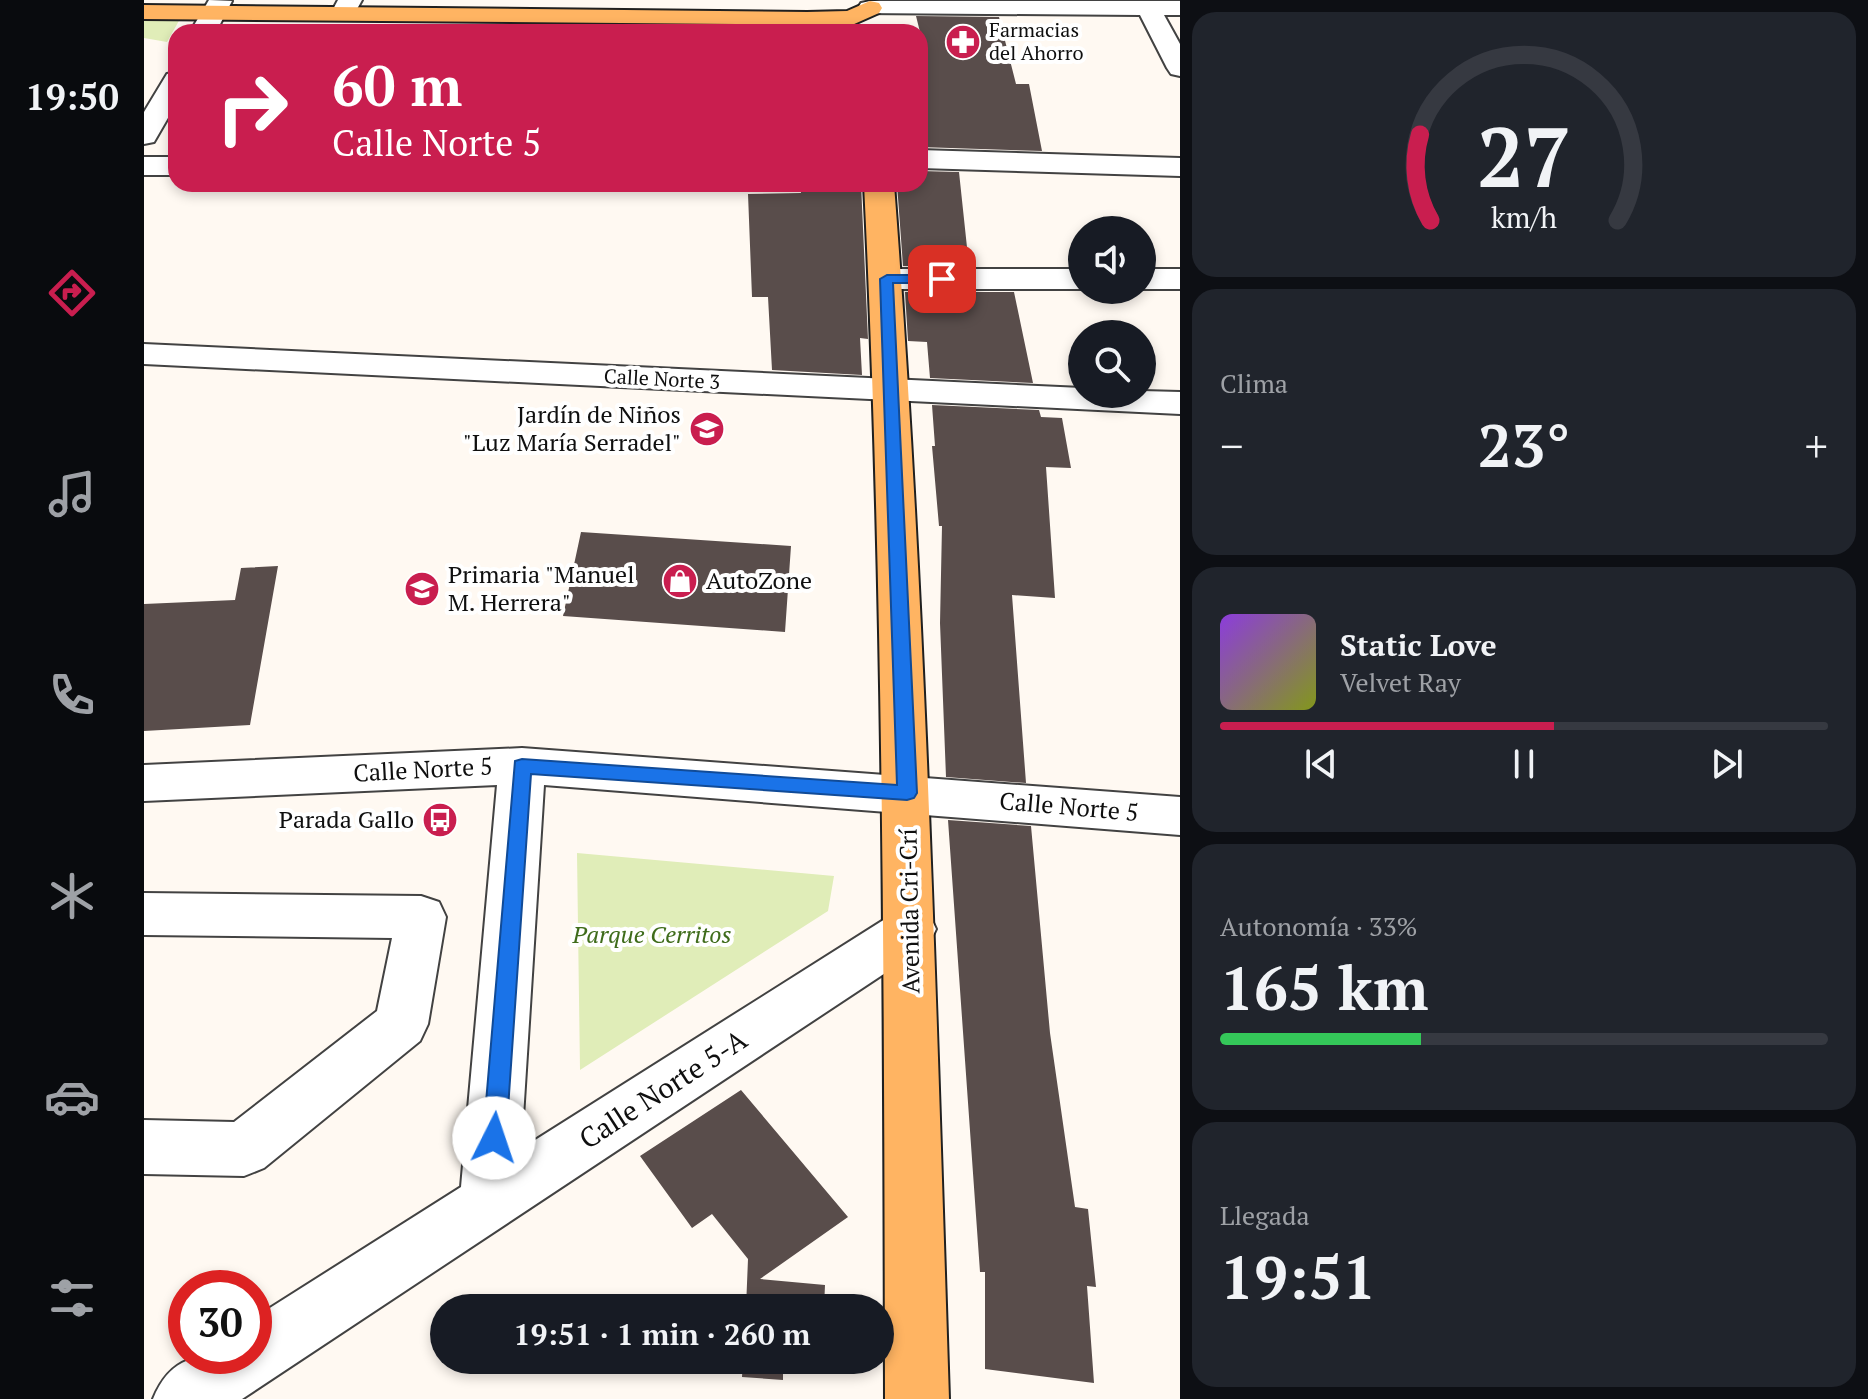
<!DOCTYPE html>
<html lang="es">
<meta charset="utf-8">
<style>
body{margin:0;font-family:"PT Serif",serif;background:#20242c;color:#f1f3f6;height:100vh;display:flex;flex-direction:column;font-size:30px;white-space:nowrap}
*{box-sizing:border-box;margin:0}
p{font-size:26px;color:#9ea1a6}
.icon{flex:none;width:44px;height:44px;fill:none;stroke:currentColor;stroke-width:2;stroke-linecap:round;stroke-linejoin:round}
.map{position:relative;flex:1;overflow:hidden}
.drawer{display:flex;flex-direction:column;gap:12px;padding:12px;background:#0d0f14;width:688px}
.drawer>*{flex:none}
.hud{position:absolute;left:24px;top:24px;width:760px;height:168px;border-radius:24px;box-shadow:0 4px 12px #0003;background:#c91e4f;color:#fff;overflow:hidden}
.controls{position:absolute;left:924px;top:216px;display:grid;gap:16px}
.controls a{display:grid;place-items:center;width:88px;height:88px;border-radius:50%;background:#171b24;box-shadow:0 4px 12px #0003;font-size:40px}
.speed{position:absolute;left:24px;top:1270px;display:flex;gap:16px;font-size:40px;font-weight:700;text-align:center}
.speed>*{display:grid;place-content:center;width:104px;height:104px;border-radius:50%;background:#171b24;box-shadow:0 4px 12px #0003;line-height:1}
.speed .limit{border:12px solid #d22;background:#fff;color:#111}
.pin{position:absolute;display:grid;place-items:center;width:68px;height:68px;color:#fff;margin:-34px;border-radius:16px;box-shadow:0 4px 12px #0006}
.me{position:absolute;width:88px;margin:-44px;rotate:4deg;stroke-linejoin:round;filter:drop-shadow(0 0 6px #0008)}
.turn{display:flex;align-items:center;gap:28px;height:168px;padding:0 32px;font-size:36px}
.turn .icon{width:104px;height:104px;stroke-width:2.5}
.turn b{display:block;font-size:56px;line-height:68px}
.big{font-size:60px;font-weight:700;line-height:1.1}
.drawer .widget{flex:1;display:flex;flex-direction:column;justify-content:center;gap:12px;min-width:0;padding:0 28px;border-radius:24px;background:#20242c}
.drawer .dial{align-items:center;gap:0}
.dial svg{height:208px;overflow:visible;fill:none;stroke:#363941;stroke-width:7;stroke-linecap:round;text-anchor:middle}
.dial text{fill:#f1f3f6;stroke:none}
.song{display:flex;align-items:center;gap:24px}
.cover{width:96px;height:96px;border-radius:12px;background:linear-gradient(135deg,hsl(270 70% 55%),hsl(70 70% 35%))}
.played{height:8px;border-radius:4px;background:linear-gradient(90deg,#c91e4f 55%,#363941 55%)}
.keys{display:flex;justify-content:space-around;direction:ltr}
.heat{display:flex;justify-content:space-between;align-items:center;font-size:44px;direction:ltr}
.charge{height:12px;border-radius:6px;background:linear-gradient(90deg,#34c759 33%,#363941 0)}
.trip{position:absolute;left:286px;top:1294px;width:464px;height:80px;border-radius:40px;background:#171b24;box-shadow:0 4px 12px #0003;font-weight:700;line-height:80px;text-align:center}
main{display:flex;flex:1;min-height:0}
.tabs{display:flex;flex-direction:column;width:144px;justify-content:space-around;align-items:center;background:#090b0e;color:#9ea1a6}
.tabs .icon{width:56px;height:56px}
.tabs .on{color:#c91e4f}
.tabs b{font-size:36px;color:#f1f3f6}
.map>svg:first-child{display:block}
.green{fill:#e0edb8}
.building{fill:#594d4b}
.lines{fill:none;stroke-linecap:round;stroke-linejoin:round}
.minor-casing{stroke:#424242;stroke-width:4}
.major-casing{stroke:#202020;stroke-width:4}
.minor{fill:#fff;fill-rule:evenodd}
.major{fill:#ffb462;fill-rule:evenodd}
.route{fill:#1a73e8;stroke:#114b97;stroke-width:2}
.labels{text-anchor:middle;stroke-width:8;stroke-linejoin:round;paint-order:stroke}
.far-poi-label{font-size:20px;fill:#0f0f0f;stroke:#fff;text-anchor:start}
.far-street-label{font-size:20px;fill:#0f0f0f;stroke:#fff}
.poi-label{font-size:24px;fill:#0f0f0f;stroke:#fff;text-anchor:end}
.street-label{font-size:24px;fill:#0f0f0f;stroke:#fff}
.park-label{font-size:24px;font-style:italic;fill:#3f6c1b;stroke:#fff}
.near-street-label{font-size:28px;fill:#0f0f0f;stroke:#fff}
</style>
<main>
<nav class="tabs">
<b>19:50</b>
<svg class="icon on" aria-label="directions" viewBox="0 0 24 24"><path d="M12 3l9 9-9 9-9-9zM9 14v-3h6M13 9l2 2-2 2"/></svg>
<svg class="icon" aria-label="music" viewBox="0 0 24 24"><path d="M9 18V5l10-2v13"/><circle cx="6" cy="18" r="3"/><circle cx="16" cy="16" r="3"/></svg>
<svg class="icon" aria-label="phone" viewBox="0 0 24 24"><path d="M5 4h4l2 5-3 2q2 4 5 5l2-3 5 2v4C11 20 4 13 5 4z"/></svg>
<svg class="icon" aria-label="climate" viewBox="0 0 24 24"><path d="M12 3v18M4 7l16 10M4 17L20 7"/></svg>
<svg class="icon" aria-label="car" viewBox="0 0 24 24"><path d="M5 17H2v-5l4-1 3-4h7l3 4 3 1v5h-3M9 17h6M6 11h13"/><circle cx="7" cy="17" r="2"/><circle cx="17" cy="17" r="2"/></svg>
<svg class="icon" aria-label="filters" viewBox="0 0 24 24"><path d="M4 7h16M4 17h16"/><circle cx="9" cy="7" r="2"/><circle cx="15" cy="17" r="2"/></svg>
</nav>
<div class="map">
<svg width="1036" height="1399" viewBox="0 0 1036 1399">
<rect width="100%" height="100%" fill="#fff9f2"/>
<path class="green" d="M36,19L23,42L0,38V20Z
M433,854V853L690,876L684,911L436,1070Z"/>
<path class="building" d="M772,16L855,17L872,84H885L898,151L776,147V32Z
M776,171L815,172L825,266H759L753,184H776Z
M656,184H717L724,339L716,338L718,375L628,370L624,297H608L604,194L657,193Z
M761,292H870L889,383L786,378L783,342L764,341Z
M788,405L895,410L897,417L918,418L927,468L902,467L911,598L868,595L882,783L802,777L796,623L798,526H795L788,446H791Z
M437,532L647,546L641,632L419,616Z
M134,566L106,725L0,731V604L91,600L97,568Z
M804,820L887,826L906,1033L931,1207L944,1209L952,1287L943,1286L950,1383L841,1369V1272H836Z
M597,1090L704,1217L616,1279L681,1285L680,1308H602L604,1259L568,1214L548,1228L496,1156Z
M599,1360H639V1380L598,1377Z"/>
<g class="lines">
<defs>
<path id="minor" d="M65,0L88,1L72,32H46Z
M194,0H218L208,18H190L187,13Z
M726,1H1036V15H1020L1036,44V76L1027,74L1023,68L996,15L717,13L714,8L717,3Z
M32,72V104L10,142L0,144V112L23,74Z
M776,150L1036,158V176L776,168Z
M0,157H32V175H0Z
M743,269H938V289H743L732,286L727,279L732,272Z
M998,269H1036V289H998Z
M0,344L938,388V394H998V391L1036,392V414L0,364Z
M378,748L1036,797V835L400,785L377,1149L749,914L767,908L785,914L792,929L785,944L98,1399H9C30,1348 63,1356 110,1356V1318L317,1187L353,785L0,801V765Z
M0,893L277,896L295,902L302,917L284,1024L276,1041L120,1168L100,1176L0,1174V1120L90,1122L233,1011L248,938L0,935Z"/>
<path id="major" d="M726,1L735,3L738,8L735,13L708,25L0,19V5L663,12L703,11Z
M720,184H750C781,589 792,994 805,1399H741C740,994 740,589 720,184Z"/>
</defs>
<use href="#minor" class="minor-casing"/>
<use href="#major" class="major-casing"/>
<use href="#minor" class="minor"/>
<use href="#major" class="major"/>
</g>
<path class="route" d="M743,275H798L805,279L798,283H749L773,793L770,798L763,800L387,774L362,1138L358,1146L350,1149L342,1146L339,1138L371,761L378,759L753,785L736,279Z"/>
<defs>
<symbol id="pharmacy-disc" viewBox="-11 -11 22 22"><circle r="9.5" fill="#c91e4f" stroke="#fff"/><path d="M-2-6h4v4h4v4h-4v4h-4v-4h-4v-4h4Z" fill="#fff"/></symbol>
<symbol id="school-disc" viewBox="-11 -11 22 22"><circle r="9.5" fill="#c91e4f" stroke="#fff"/><path d="M0-5L7-2L0 1L-7-2ZM-4 1L0 2.5L4 1V4Q0 6-4 4Z" fill="#fff"/></symbol>
<symbol id="shop-disc" viewBox="-11 -11 22 22"><circle r="9.5" fill="#c91e4f" stroke="#fff"/><path d="M-5-2.5h2.3a2.7 3.5 0 0 1 5.4 0H5L5.5 6h-11ZM-1.5-2.5h3a1.5 2.3 0 0 0-3 0Z" fill="#fff"/></symbol>
<symbol id="bus-disc" viewBox="-11 -11 22 22"><circle r="9.5" fill="#c91e4f" stroke="#fff"/><path d="M-5-6H5V4H4V6H2V4H-2V6H-4V4H-5ZM-3.5-4V0h7V-4ZM-3.5 1.2v1.5H-2V1.2ZM2 1.2v1.5H3.5V1.2Z" fill="#fff"/></symbol>
</defs>
<g fill-rule="evenodd">
<use href="#pharmacy-disc" x="799" y="22" width="40" height="40"/>
<use href="#school-disc" x="543" y="409" width="40" height="40"/>
<use href="#shop-disc" x="516" y="561" width="40" height="40"/>
<use href="#school-disc" x="258" y="569" width="40" height="40"/>
<use href="#bus-disc" x="276" y="800" width="40" height="40"/>
</g>
<g class="labels">
<g class="far-poi-label">
<text x="845" y="37">Farmacias<tspan x="845" dy="23">del Ahorro</tspan></text>
</g>
<g class="far-street-label">
<text transform="translate(518 379) rotate(3)" y="7">Calle Norte 3</text>
</g>
<g class="poi-label">
<text x="537" y="423">Jardín de Niños<tspan x="537" dy="28">"Luz María Serradel"</tspan></text>
<text x="304" y="583" text-anchor="start">Primaria "Manuel<tspan x="304" dy="28">M. Herrera"</tspan></text>
<text x="562" y="589" text-anchor="start">AutoZone</text>
<text x="270" y="828">Parada Gallo</text>
</g>
<g class="street-label">
<text transform="translate(279 770) rotate(-3)" y="8">Calle Norte 5</text>
<text transform="translate(925 807) rotate(5)" y="8">Calle Norte 5</text>
<text transform="translate(766 911) rotate(-91)" y="8">Avenida Cri-Crí</text>
</g>
<g class="park-label">
<text x="508" y="943">Parque Cerritos</text>
</g>
<g class="near-street-label">
<text transform="translate(519 1089) rotate(-33)" y="10">Calle Norte 5-A</text>
</g>
</g>
</svg>
<div class="controls">
<a><svg class="icon" aria-label="sound" viewBox="0 0 24 24"><path d="M4 9h4l5-4v14l-5-4H4zM17 9q2 3 0 6"/></svg></a>
<a><svg class="icon" aria-label="search" viewBox="0 0 24 24"><circle cx="10" cy="10" r="6"/><path d="M15 15l6 6"/></svg></a>
</div>
<div class="speed"><div class="limit">30</div></div>
<div class="pin" style="left:798px;top:279px;background:#d93025"><svg class="icon" aria-label="arrive" viewBox="0 0 24 24"><path d="M6 21V4h12l-3 4 3 4H6"/></svg></div>
<svg class="me" style="left:350px;top:1138px" viewBox="-20 -20 40 40"><circle r="19" fill="#fff"/><path d="M0-13L10 11 0 6-10 11z" fill="#1a73e8"/></svg>
<div class="trip">19:51 · 1 min · 260 m</div>
<div class="hud">
<div class="turn"><svg class="icon" aria-label="right" viewBox="0 0 24 24"><path d="M7 20v-9h11M14 6l5 5-5 5"/></svg><div><b>60 m</b>Calle Norte 5</div></div>
</div>
</div>
<section class="drawer">
<div class="widget dial"><svg viewBox="0 0 100 80">
<path d="M14 69A42 42 0 1 1 86 69"/>
<path d="M14 69A42 42 0 0 1 10 36" stroke="#c91e4f"/>
<text x="50" y="56" font-size="32" font-weight="700">27</text>
<text x="50" y="72" font-size="11">km/h</text>
</svg></div>
<div class="widget"><p>Clima</p>
<div class="heat"><a>−</a><b class="big">23°</b><a>+</a></div>
</div>
<div class="widget">
<div class="song"><i class="cover"></i><div><b>Static Love</b><p>Velvet Ray</p></div></div>
<div class="played"></div>
<div class="keys"><svg class="icon" aria-label="previous" viewBox="0 0 24 24"><path d="M18 5L8 12l10 7zM5 5v14"/></svg><svg class="icon" aria-label="pause" viewBox="0 0 24 24"><path d="M8 5v14M16 5v14"/></svg><svg class="icon" aria-label="next" viewBox="0 0 24 24"><path d="M6 5l10 7-10 7zM19 5v14"/></svg></div>
</div>
<div class="widget"><p>Autonomía · 33%</p><b class="big">165 km</b><div class="charge"></div></div>
<div class="widget"><p>Llegada</p><b class="big">19:51</b></div>
</section>
</main>
